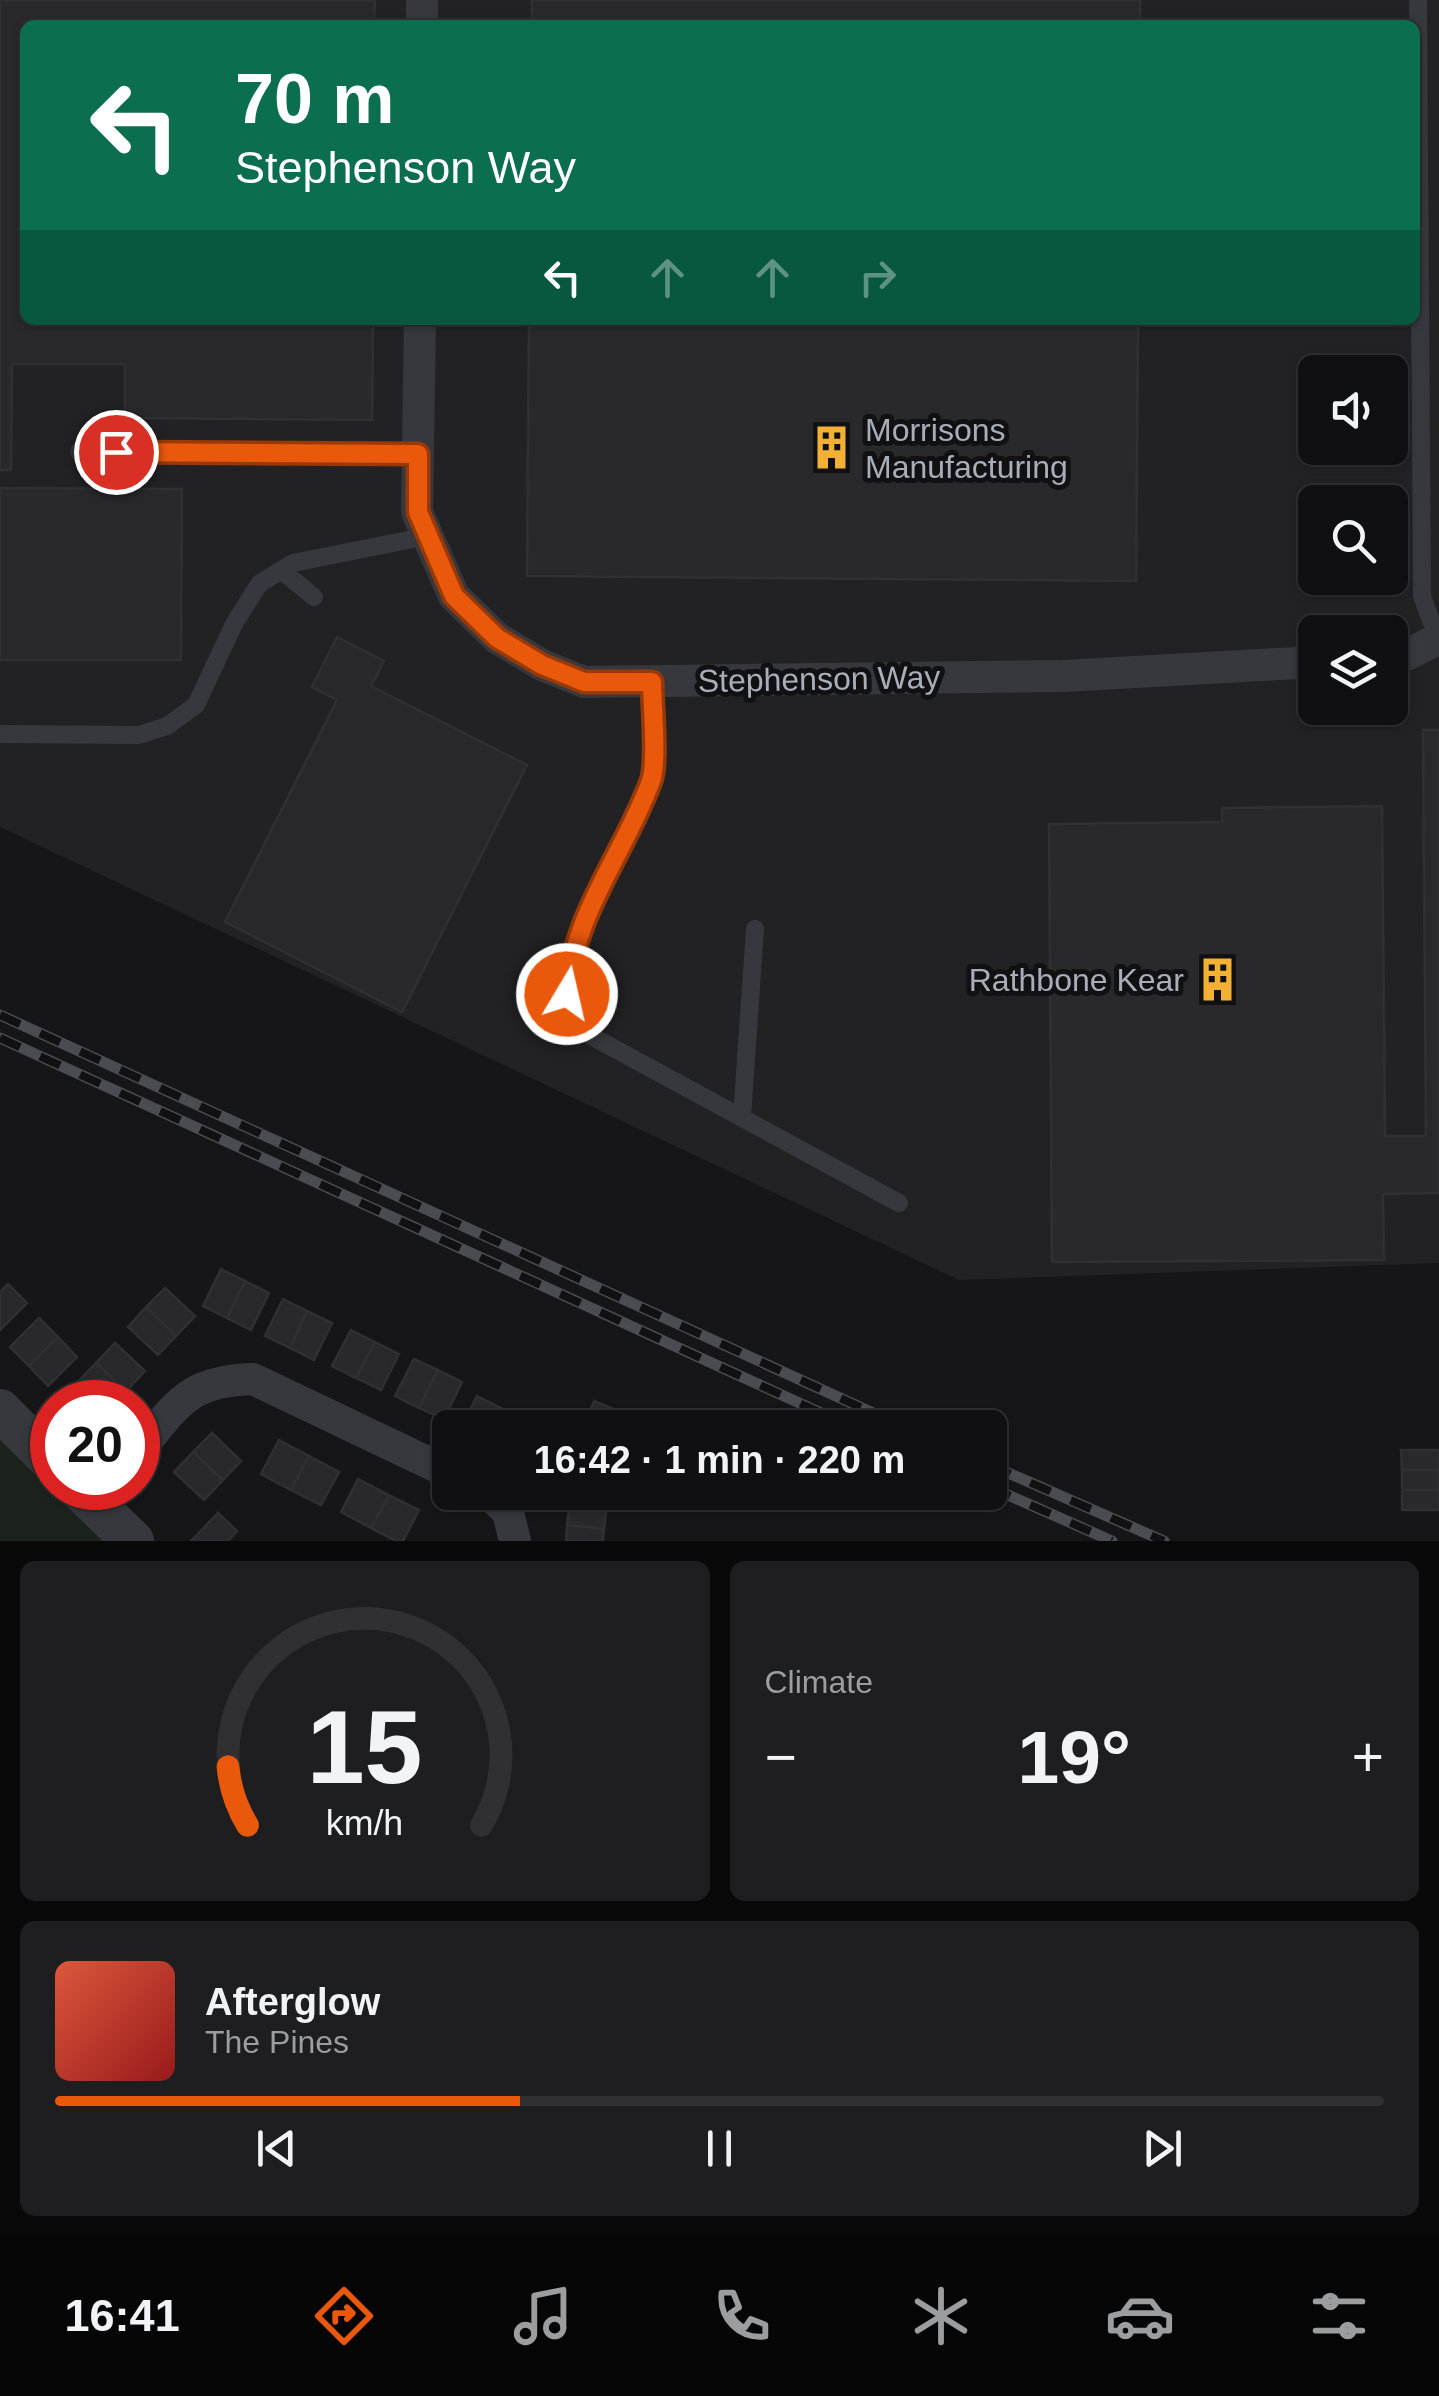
<!DOCTYPE html>
<meta charset="utf-8">
<style>
body{margin:0;font-family:Helvetica,sans-serif;background:#1e1e20;color:#f1f3f6;height:100vh;display:flex;flex-direction:column;font-size:38px;white-space:nowrap}
*{box-sizing:border-box;margin:0}
p{font-size:32px;color:#9c9d9f}
.icon{flex:none;width:55px;height:55px;fill:none;stroke:currentColor;stroke-width:2;stroke-linecap:round;stroke-linejoin:round}
.map{position:relative;height:1541px;overflow:hidden}
.drawer{display:flex;flex-direction:column;gap:20px;padding:20px;background:#09090a;flex:1}
.drawer>*{flex:none}
.banner{position:absolute;left:20px;top:20px;width:1400px;height:305px;border-radius:15px;box-shadow:0 2px 8px #0004,0 0 0 2px #303032;background:#0b6e4f;color:#fff;overflow:hidden}
.fabs{position:absolute;left:1298px;top:355px;display:grid;gap:20px}
.fabs a{display:grid;place-items:center;width:110px;height:110px;border-radius:15px;background:#101012;box-shadow:0 2px 8px #0004,0 0 0 2px #303032;font-size:50px}
.speed{position:absolute;left:30px;top:1380px;display:flex;gap:20px;font-size:50px;font-weight:700;text-align:center}
.speed>*{display:grid;place-content:center;width:130px;height:130px;border-radius:50%;background:#101012;box-shadow:0 2px 8px #0004,0 0 0 2px #303032;line-height:1}
.speed .limit{border:15px solid #d22;background:#fff;color:#111}
.pin{position:absolute;display:grid;place-items:center;width:85px;height:85px;color:#fff;margin:-42px;border:5px solid #fff;border-radius:50%;box-shadow:0 2px 10px #0007}
.me{position:absolute;width:110px;margin:-55px;rotate:9deg;stroke-linejoin:round;filter:drop-shadow(0 0 8px #0008)}
.turn{display:flex;align-items:center;gap:35px;height:210px;padding:0 50px;font-size:45px}
.turn .icon{width:130px;height:130px;stroke-width:2.5}
.turn b{display:block;font-size:70px;line-height:85px}
.lanes{display:flex;align-items:center;height:95px;padding:0 50px;background:#0003;justify-content:center;gap:50px;direction:ltr}
.lanes .off{opacity:.35}
.big{font-size:75px;font-weight:800;line-height:1.1}
.drawer .card{flex:1;display:flex;flex-direction:column;justify-content:center;gap:15px;min-width:0;padding:0 35px;border-radius:15px;background:#1e1e20}
.drawer .dial{align-items:center;gap:0}
.dial svg{height:260px;overflow:visible;fill:none;stroke:#303032;stroke-width:7;stroke-linecap:round;text-anchor:middle}
.dial text{fill:#f1f3f6;stroke:none}
.song{display:flex;align-items:center;gap:30px}
.cover{width:120px;height:120px;border-radius:15px;background:linear-gradient(135deg,hsl(10 70% 55%),hsl(0 70% 35%))}
.played{height:10px;border-radius:5px;background:linear-gradient(90deg,#ea580c 35%,#303032 35%)}
.keys{display:flex;justify-content:space-around;direction:ltr}
.heat{display:flex;justify-content:space-between;align-items:center;font-size:55px;direction:ltr}
.drawer .tiles{flex:1;display:grid;gap:20px;grid-template-columns:1fr 1fr}
.card:last-child{grid-column:span 2}
.trip{position:absolute;left:432px;top:1410px;width:575px;height:100px;border-radius:15px;background:#101012;box-shadow:0 2px 8px #0004,0 0 0 2px #303032;font-weight:800;line-height:100px;text-align:center}
.tabs{display:flex;height:160px;justify-content:space-around;align-items:center;background:#060607;color:#9c9d9f}
.tabs .icon{width:70px;height:70px}
.tabs .selected{color:#ea580c}
.tabs b{font-size:45px;color:#f1f3f6}
.map>svg:first-child{display:block}
.built{fill:#222225;fill-rule:evenodd}
.green{fill:#1c231d}
.building{fill:#29292c;stroke:#303034;stroke-width:2.5}
.lines{fill:none;stroke-linecap:round;stroke-linejoin:round}
.service{stroke:#37383d;stroke-width:18}
.minor{stroke:#37383d;stroke-width:32}
.tertiary{stroke:#37383d;stroke-width:42}
.rail-casing{stroke:#4a4c52;stroke-width:11}
.rail{stroke:#111113;stroke-width:8;stroke-dasharray:22;stroke-linecap:butt}
.route-casing{stroke:#983908;stroke-width:25}
.route{stroke:#ea580c;stroke-width:18}
.labels{text-anchor:middle;stroke-width:10;stroke-linejoin:round;paint-order:stroke}
.poi-label{font-size:32px;fill:#a8adb8;stroke:#111113;text-anchor:start}
.street-label{font-size:32px;fill:#a8adb8;stroke:#111113}
</style>
<div class="map">
<svg width="1439" height="1541" viewBox="0 0 1439 1541">
<rect width="100%" height="100%" fill="#161618"/>
<path class="built" d="M0,0H1439V1263L959,1280L0,827ZM25,25H1415V320H25ZM1315,372H1390V448H1315ZM1315,502H1390V578H1315ZM1315,632H1390V708H1315Z"/>
<path class="green" d="M0,1410L52,1462V1488H78L133,1541H0Z"/>
<path class="building" d="M0,0H375L374,25H25V320H373L372,420L125,418V364H12L11,470H0Z
M532,0H1140V25H532Z
M529,320H1138L1136,581L527,576Z
M0,488L182,489L181,660H0Z
M337,637L384,661L371,686L527,765L402,1012L225,922L337,700L312,687Z
M1423,730H1439V1193L1383,1194L1384,1260L1052,1262L1049,824L1222,822V808L1382,806L1385,1136H1426Z
M221,1269L245,1281L227,1318L203,1306Z
M245,1281L269,1293L251,1330L227,1318Z
M8,1284L27,1303L0,1330V1292Z
M165,1288L195,1316L176,1336L146,1307Z
M283,1299L307,1311L290,1348L265,1336Z
M146,1307L176,1336L158,1355L128,1327Z
M307,1311L332,1323L314,1360L290,1348Z
M39,1318L58,1337L29,1366L10,1347Z
M351,1330L375,1342L356,1378L332,1366Z
M58,1337L77,1357L48,1386L29,1366Z
M375,1342L399,1354L381,1390L356,1378Z
M115,1343L145,1371L126,1391L96,1363Z
M414,1359L438,1370L419,1408L395,1396Z
M96,1363L126,1391L115,1402H99L78,1382Z
M438,1370L462,1382L444,1419L419,1408Z
M477,1396L507,1411L499,1428H461Z
M594,1401L659,1428H612L587,1418Z
M507,1411L537,1427V1428H499Z
M212,1433L241,1461L223,1480L193,1452Z
M279,1440L309,1456L291,1490L261,1474Z
M1401,1450H1439V1470H1402Z
M193,1452L223,1480L204,1500L174,1472Z
M309,1456L339,1472L321,1505L291,1490Z
M1402,1470H1439V1490H1402Z
M358,1479L389,1495L371,1528L341,1512Z
M1402,1490H1439V1510H1402Z
M571,1492L608,1495L604,1529L567,1525Z
M389,1495L419,1510L403,1541H396L371,1528Z
M218,1513L237,1531L228,1541H191Z
M567,1525L604,1529L603,1541H566Z"/>
<g class="lines">
<path class="service" d="M1418,0L1422,596L1431,621L1439,628
M79,452L418,454
M281,570L314,597
M652,682L653,778L581,926L569,961L567,994L576,1018L593,1037L899,1203
M0,734L139,735L167,726L196,705L234,624L259,584L293,563L428,536
M742,1117L755,929
M508,1512L529,1492"/>
<path class="minor" d="M422,25V0
M420,320L417,512L454,596L497,638L542,665L584,682L1063,676L1315,662
M1390,657L1409,654L1439,638
M138,1451C178,1404 187,1381 253,1379L450,1473
M487,1492L508,1512L515,1541"/>
<path class="tertiary" d="M0,1410L52,1462
M78,1488L133,1541"/>
<defs>
<path id="rail" d="M0,1015L906,1428
M0,1038L854,1428
M990,1465L1164,1541
M990,1487L1112,1541"/>
</defs>
<use href="#rail" class="rail-casing"/>
<use href="#rail" class="rail"/>
</g>
<g class="lines">
<defs>
<path id="route" d="M116,452L418,454V512L454,596L497,638L542,665L584,682H652C652,705 658,762 651,781C624,854 573,914 567,994"/>
</defs>
<use href="#route" class="route-casing"/>
<use href="#route" class="route"/>
</g>
<defs>
<symbol id="building-bare" viewBox="-9 -9 18 18"><path d="M-4-6H4V6H1V3H-1V6H-4ZM-2.5-4.3h1.7v1.8h-1.7ZM.8-4.3h1.7v1.8H.8ZM-2.5-1h1.7V.8h-1.7ZM.8-1h1.7V.8H.8Z" fill="#f2b134" stroke="#111113" stroke-width="2.5" paint-order="stroke"/></symbol>
</defs>
<g fill-rule="evenodd">
<use href="#building-bare" x="800" y="416" width="63" height="63"/>
<use href="#building-bare" x="1186" y="948" width="63" height="63"/>
</g>
<g class="labels">
<g class="poi-label">
<text x="865" y="441">Morrisons<tspan x="865" dy="37">Manufacturing</tspan></text>
<text x="1184" y="991" text-anchor="end">Rathbone Kear</text>
</g>
<g class="street-label">
<text transform="translate(819 679) rotate(-1)" y="11">Stephenson Way</text>
</g>
</g>
</svg>
<div class="fabs">
<a><svg class="icon" aria-label="sound" viewBox="0 0 24 24"><path d="M4 9h4l5-4v14l-5-4H4zM17 9q2 3 0 6"/></svg></a>
<a><svg class="icon" aria-label="search" viewBox="0 0 24 24"><circle cx="10" cy="10" r="6"/><path d="M15 15l6 6"/></svg></a>
<a><svg class="icon" aria-label="layers" viewBox="0 0 24 24"><path d="M12 4l9 5-9 5-9-5zM3 14l9 5 9-5"/></svg></a>
</div>
<div class="speed"><div class="limit">20</div></div>
<div class="pin" style="left:116px;top:452px;background:#d93025"><svg class="icon" aria-label="arrive" viewBox="0 0 24 24"><path d="M6 21V4h12l-3 4 3 4H6"/></svg></div>
<svg class="me" style="left:567px;top:994px" viewBox="-20 -20 40 40"><circle r="17" fill="#ea580c" stroke="#fff" stroke-width="3"/><path d="M0-11L8 9 0 5-8 9z" fill="#fff"/></svg>
<div class="trip">16:42 · 1 min · 220 m</div>
<div class="banner">
<div class="turn"><svg class="icon" aria-label="left" viewBox="0 0 24 24"><path d="M17 20v-9H6M10 6l-5 5 5 5"/></svg><div><b>70 m</b>Stephenson Way</div></div>
<div class="lanes"><svg class="icon" aria-label="left" viewBox="0 0 24 24"><path d="M17 20v-9H6M10 6l-5 5 5 5"/></svg><svg class="icon off" aria-label="ahead" viewBox="0 0 24 24"><path d="M12 20V5M6 11l6-6 6 6"/></svg><svg class="icon off" aria-label="ahead" viewBox="0 0 24 24"><path d="M12 20V5M6 11l6-6 6 6"/></svg><svg class="icon off" aria-label="right" viewBox="0 0 24 24"><path d="M7 20v-9h11M14 6l5 5-5 5"/></svg></div>
</div>
</div>
<section class="drawer">
<div class="tiles">
<div class="card dial"><svg viewBox="0 0 100 80">
<path d="M14 69A42 42 0 1 1 86 69"/>
<path d="M14 69A42 42 0 0 1 8 51" stroke="#ea580c"/>
<text x="50" y="56" font-size="32" font-weight="700">15</text>
<text x="50" y="72" font-size="11">km/h</text>
</svg></div>
<div class="card"><p>Climate</p>
<div class="heat"><a>−</a><b class="big">19°</b><a>+</a></div>
</div>
<div class="card">
<div class="song"><i class="cover"></i><div><b>Afterglow</b><p>The Pines</p></div></div>
<div class="played"></div>
<div class="keys"><svg class="icon" aria-label="previous" viewBox="0 0 24 24"><path d="M18 5L8 12l10 7zM5 5v14"/></svg><svg class="icon" aria-label="pause" viewBox="0 0 24 24"><path d="M8 5v14M16 5v14"/></svg><svg class="icon" aria-label="next" viewBox="0 0 24 24"><path d="M6 5l10 7-10 7zM19 5v14"/></svg></div>
</div>
</div>
</section>
<nav class="tabs">
<b>16:41</b>
<svg class="icon selected" aria-label="directions" viewBox="0 0 24 24"><path d="M12 3l9 9-9 9-9-9zM9 14v-3h6M13 9l2 2-2 2"/></svg>
<svg class="icon" aria-label="music" viewBox="0 0 24 24"><path d="M9 18V5l10-2v13"/><circle cx="6" cy="18" r="3"/><circle cx="16" cy="16" r="3"/></svg>
<svg class="icon" aria-label="phone" viewBox="0 0 24 24"><path d="M5 4h4l2 5-3 2q2 4 5 5l2-3 5 2v4C11 20 4 13 5 4z"/></svg>
<svg class="icon" aria-label="climate" viewBox="0 0 24 24"><path d="M12 3v18M4 7l16 10M4 17L20 7"/></svg>
<svg class="icon" aria-label="car" viewBox="0 0 24 24"><path d="M5 17H2v-5l4-1 3-4h7l3 4 3 1v5h-3M9 17h6M6 11h13"/><circle cx="7" cy="17" r="2"/><circle cx="17" cy="17" r="2"/></svg>
<svg class="icon" aria-label="filters" viewBox="0 0 24 24"><path d="M4 7h16M4 17h16"/><circle cx="9" cy="7" r="2"/><circle cx="15" cy="17" r="2"/></svg>
</nav>
